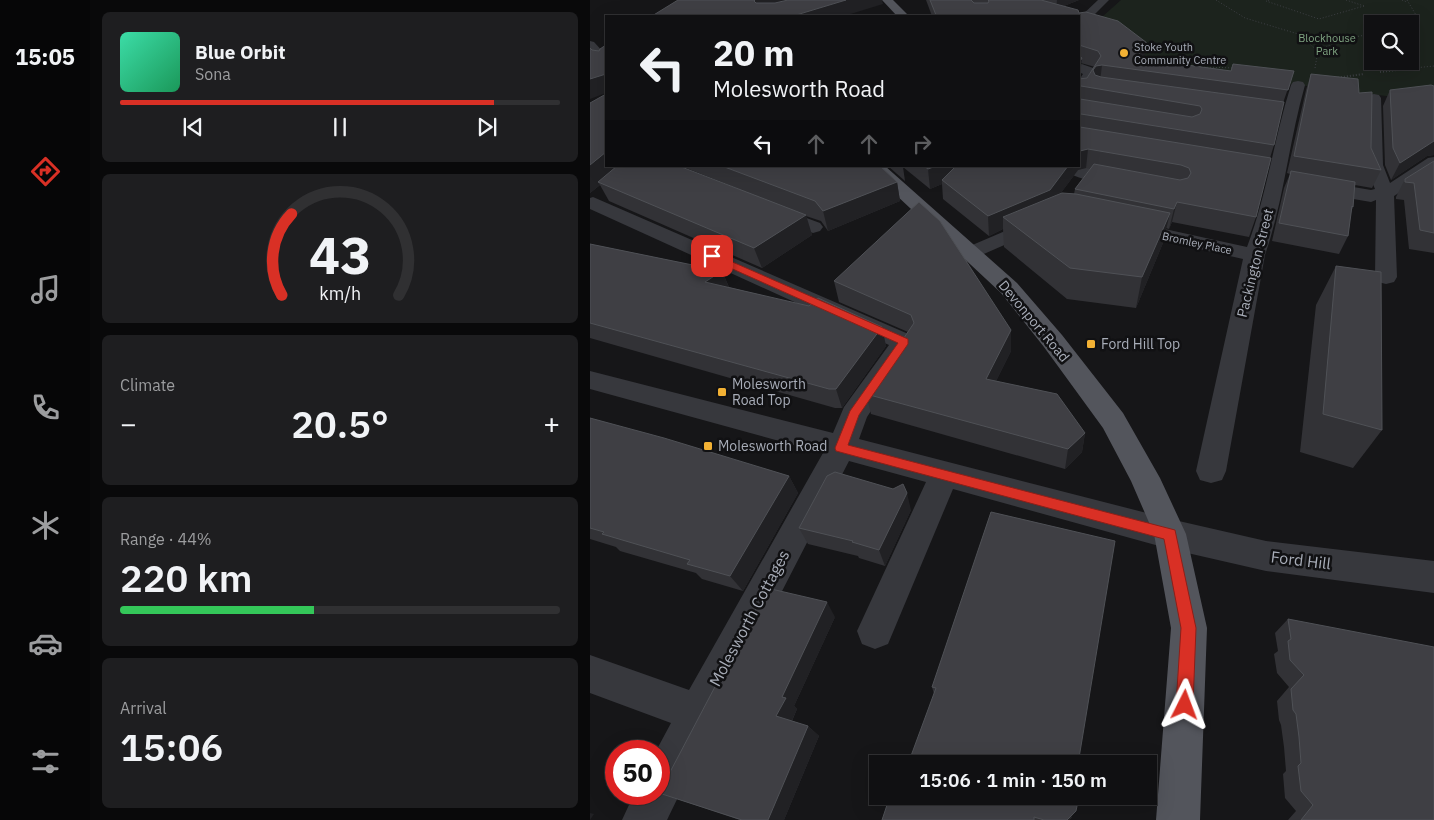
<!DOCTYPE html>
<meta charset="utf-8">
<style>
body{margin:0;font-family:"IBM Plex Sans",sans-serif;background:#1e1e20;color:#f1f3f6;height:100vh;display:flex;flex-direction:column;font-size:19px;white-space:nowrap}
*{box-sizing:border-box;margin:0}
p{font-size:16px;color:#9c9d9f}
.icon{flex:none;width:28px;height:28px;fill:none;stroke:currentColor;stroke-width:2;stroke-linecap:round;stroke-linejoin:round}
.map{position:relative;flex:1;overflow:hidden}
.side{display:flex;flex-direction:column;gap:12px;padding:12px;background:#09090a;width:500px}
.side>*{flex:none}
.banner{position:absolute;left:15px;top:15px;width:475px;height:152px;border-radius:0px;box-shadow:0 5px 20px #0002,0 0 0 1px #303032;background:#101012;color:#f1f3f6;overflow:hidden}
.fabs{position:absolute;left:774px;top:15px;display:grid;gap:10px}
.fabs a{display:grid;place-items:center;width:55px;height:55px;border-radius:0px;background:#101012;box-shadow:0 5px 20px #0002,0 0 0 1px #303032;font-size:25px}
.speed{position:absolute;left:15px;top:740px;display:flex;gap:10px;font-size:25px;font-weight:700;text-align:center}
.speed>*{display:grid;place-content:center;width:65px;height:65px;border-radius:50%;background:#101012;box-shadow:0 5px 20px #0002,0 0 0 1px #303032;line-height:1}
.speed .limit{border:8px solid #d22;background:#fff;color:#111}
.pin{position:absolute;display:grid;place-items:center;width:42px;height:42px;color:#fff;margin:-21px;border-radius:10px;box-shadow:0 2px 8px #0006}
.me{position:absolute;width:55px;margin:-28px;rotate:3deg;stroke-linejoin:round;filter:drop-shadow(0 0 4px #0008)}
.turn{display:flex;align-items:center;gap:18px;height:105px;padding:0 25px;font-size:22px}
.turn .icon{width:65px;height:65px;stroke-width:2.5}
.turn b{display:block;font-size:35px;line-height:42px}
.lanes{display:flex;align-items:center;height:48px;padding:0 25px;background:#0003;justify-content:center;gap:25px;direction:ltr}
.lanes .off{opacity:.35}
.big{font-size:38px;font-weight:600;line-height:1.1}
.side .card{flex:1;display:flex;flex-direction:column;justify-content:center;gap:8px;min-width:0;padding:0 18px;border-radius:8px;background:#1e1e20}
.side .dial{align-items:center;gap:0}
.dial svg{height:130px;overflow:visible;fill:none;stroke:#303032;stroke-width:7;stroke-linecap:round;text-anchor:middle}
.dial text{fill:#f1f3f6;stroke:none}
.song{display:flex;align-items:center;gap:15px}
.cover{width:60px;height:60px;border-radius:8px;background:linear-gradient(135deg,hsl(160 70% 55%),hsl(150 70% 35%))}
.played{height:5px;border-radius:2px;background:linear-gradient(90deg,#d93025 85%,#303032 85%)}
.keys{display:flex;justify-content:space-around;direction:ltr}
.heat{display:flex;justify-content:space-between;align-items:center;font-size:28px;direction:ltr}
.charge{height:8px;border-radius:4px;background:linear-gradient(90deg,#34c759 44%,#303032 0)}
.trip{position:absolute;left:279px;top:755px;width:288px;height:50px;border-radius:0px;background:#101012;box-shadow:0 5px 20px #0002,0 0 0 1px #303032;font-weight:600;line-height:50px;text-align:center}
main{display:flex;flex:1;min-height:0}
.dock{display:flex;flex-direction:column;width:90px;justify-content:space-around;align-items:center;background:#060607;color:#9c9d9f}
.dock .icon{width:35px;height:35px}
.dock .current{color:#d93025}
.dock b{font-size:22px;color:#f1f3f6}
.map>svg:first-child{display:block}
.green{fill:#1c231d;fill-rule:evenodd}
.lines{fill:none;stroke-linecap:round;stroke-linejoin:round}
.path-far1{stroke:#3d3f44;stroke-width:1;stroke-dasharray:1 2;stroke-linecap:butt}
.path{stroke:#3d3f44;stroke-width:2;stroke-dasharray:1 2;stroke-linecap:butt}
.minor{fill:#37383d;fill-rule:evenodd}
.major{fill:#53555c;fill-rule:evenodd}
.wall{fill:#323236;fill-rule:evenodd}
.shaded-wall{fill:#212124}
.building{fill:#3f3f44;stroke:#4f5156}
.route{fill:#d93025;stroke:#8d1f18}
.poi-dot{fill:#f2b134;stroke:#111113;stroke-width:2}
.labels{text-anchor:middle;stroke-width:5;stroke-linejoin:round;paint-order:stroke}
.far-park-label{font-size:11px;fill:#7fa381;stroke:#111113}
.far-poi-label{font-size:11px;fill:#a8adb8;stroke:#111113;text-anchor:start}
.far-street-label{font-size:11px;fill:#a8adb8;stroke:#111113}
.street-label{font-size:14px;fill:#a8adb8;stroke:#111113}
.poi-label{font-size:14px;fill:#a8adb8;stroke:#111113;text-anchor:start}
.near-street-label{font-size:16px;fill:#a8adb8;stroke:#111113}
</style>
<main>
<nav class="dock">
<b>15:05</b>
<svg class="icon current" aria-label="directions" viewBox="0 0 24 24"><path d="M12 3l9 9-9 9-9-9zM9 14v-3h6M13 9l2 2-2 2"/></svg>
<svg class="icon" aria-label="music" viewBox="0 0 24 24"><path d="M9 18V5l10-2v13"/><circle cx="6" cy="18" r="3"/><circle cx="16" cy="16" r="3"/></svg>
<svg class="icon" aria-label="phone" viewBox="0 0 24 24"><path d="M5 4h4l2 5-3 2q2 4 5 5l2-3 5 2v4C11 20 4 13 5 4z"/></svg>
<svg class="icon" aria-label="climate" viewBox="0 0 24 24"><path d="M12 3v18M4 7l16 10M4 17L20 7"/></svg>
<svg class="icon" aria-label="car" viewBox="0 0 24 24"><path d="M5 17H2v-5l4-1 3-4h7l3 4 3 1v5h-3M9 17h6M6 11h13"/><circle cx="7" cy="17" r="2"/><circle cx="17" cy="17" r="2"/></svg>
<svg class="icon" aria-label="filters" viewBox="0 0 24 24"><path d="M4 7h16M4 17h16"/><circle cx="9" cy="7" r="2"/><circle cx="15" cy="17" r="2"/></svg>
</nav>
<section class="side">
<div class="card">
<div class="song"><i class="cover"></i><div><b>Blue Orbit</b><p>Sona</p></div></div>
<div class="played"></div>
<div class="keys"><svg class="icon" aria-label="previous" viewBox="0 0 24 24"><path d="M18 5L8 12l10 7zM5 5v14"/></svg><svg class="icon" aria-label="pause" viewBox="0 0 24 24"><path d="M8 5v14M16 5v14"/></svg><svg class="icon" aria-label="next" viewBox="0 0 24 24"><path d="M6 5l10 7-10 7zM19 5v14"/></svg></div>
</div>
<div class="card dial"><svg viewBox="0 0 100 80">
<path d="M14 69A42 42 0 1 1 86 69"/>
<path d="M14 69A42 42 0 0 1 20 19" stroke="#d93025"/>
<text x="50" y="56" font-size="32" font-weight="700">43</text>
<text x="50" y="72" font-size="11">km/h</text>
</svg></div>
<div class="card"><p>Climate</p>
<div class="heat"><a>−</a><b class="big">20.5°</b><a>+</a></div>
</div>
<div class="card"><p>Range · 44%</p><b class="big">220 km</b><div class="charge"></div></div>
<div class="card"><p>Arrival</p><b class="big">15:06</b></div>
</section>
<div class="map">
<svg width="844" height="820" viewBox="0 0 844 820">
<rect width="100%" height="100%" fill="#161618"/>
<path class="green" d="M531,0H844V102L708,85L519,68L489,63V44L512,17ZM782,24H820V61H782Z"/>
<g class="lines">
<path class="path-far1" d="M626,0L655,18L708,34L752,39L782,34
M679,0L676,1L729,19L774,6
M756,0L774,6
M812,0L817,2
M817,0L826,15L817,24
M709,35L728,51
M728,51L752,39
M614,67L645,68
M725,68L728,51
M804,70L844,66"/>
<path class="path" d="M790,72L815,69
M745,78L774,74"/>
<path class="minor" d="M508,0H519L493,26L489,27V18Z
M0,41L4,42L16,55V66L11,65L0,52Z
M489,63L506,69L508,72L494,94L489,95V80L493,74L489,72Z
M708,81L713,82L715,85C699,141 694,200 675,255L636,471L632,480L621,483L610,480L606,471L653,259L531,231L528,227L531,223L538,221L657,247C677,195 684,138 701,85L703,82Z
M784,94L789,95L791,98L793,165L800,183L838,158L844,157V170L804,196L807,277L804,282L796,284L788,282L785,277L786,200L781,202L728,193L722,191L719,187L722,183L728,181L781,190L785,189L775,165L777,98L779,95Z
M477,166H489L504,169L507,173C500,183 494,179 485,176C480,174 478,175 474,170Z
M3,197L323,336L326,342L277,417L269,439L580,519L676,541L844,561V593L676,571L580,549L363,489L298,644L285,649L272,644L267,631L336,482L259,461L122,727L77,820H32L44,794H69V751H66L81,723L0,693V655L99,690L233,453L0,389V371L243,433L254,407L299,345L0,209V198Z
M184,206L230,223L233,227L230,231L223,233L177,216L174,212L177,208Z
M448,217L455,219L458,223L455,227L387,257L380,259L373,257L369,253L373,249Z"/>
<path class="major" d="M292,0H303L319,16H307Z
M275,166H295L427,283L472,335L533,413L570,478L596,534L617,628L610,820H566L581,628L564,534L541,481L513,428L454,347L411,293Z"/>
</g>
<path class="wall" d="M336,0H489L474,6L489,13L554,59L641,71H704L693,103L684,145L680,158L666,217L659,237L582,222L579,229L576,228L573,243L546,308L477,299L414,247L413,229L399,236L353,199L352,184L340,189L313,167L315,181L298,166H489L342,16ZM491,63L505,67L497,78L489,79ZM496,168L500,169L485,189L484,194H470L488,170Z
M721,74L769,93L781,148L791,170L782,188L765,185L763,207L761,212L758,236L749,254L682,241L694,188L700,174L697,173L716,90Z
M844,86V155L837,156L801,180L795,165L793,106L800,90Z
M0,103L16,166L149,189L91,166H290L307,182L310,201L238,231L231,221L216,216L222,235L172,268L19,201L10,185L0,193Z
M844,161V253L819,249L814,200L806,199V197L815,179Z
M0,244L132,271L139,287L292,327L296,346L252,408H245L0,338Z
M746,266L792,430L763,468L710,452L726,305Z
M244,281L421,330V351L406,381L495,433L492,452L475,469L281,414L276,394L318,332L249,302Z
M0,418L199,476L208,493L153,591L112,579L106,573L30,551L26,547L0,539Z
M321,510L295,566L269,558L268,556L218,544L209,528Z
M525,541L344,694L342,687Z
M245,617L204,706L207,709L202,721L218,726L229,736L194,820H150L69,793Z
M698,619L844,820H698L706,811L695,798L693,774L696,771L694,747L691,725L689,720L687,701L699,687L687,673L684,654L688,651L685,633Z
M300,796L482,817L479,820H292Z"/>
<path class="shaded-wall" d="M165,0H219L172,12L164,1Z
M256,0H292L293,4L254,16H203Z
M467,0H489L466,9Z
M557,43L554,59L546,58Z
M492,58L490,75L489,77V63Z
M512,65L510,82L505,83L503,70L506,66Z
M16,74V93L0,99V79Z
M844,141V155L837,156L801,180L810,163Z
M498,149L496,168L488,170L459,209L413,217V229L399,236L398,216L478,166H489V153L490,151Z
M16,152V166H33L8,182L10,185L0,193V165Z
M346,166H381L352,180V184L340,189L338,169Z
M307,182L310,201L238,231L233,211Z
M587,202L582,222L579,229L584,209Z
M580,213L573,243L546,308L552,277Z
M216,215L222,235L172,268L164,248Z
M132,271L140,290L115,282Z
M292,327L296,346L252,408L246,389Z
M421,330V351L397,399L396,379Z
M495,433L492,452L475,469L478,449Z
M199,476L208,493L153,591L140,576Z
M317,493L321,510L295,566L289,550Z
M237,602L245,617L204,706L207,709L199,727L186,716L192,697Z
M218,726L229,736L194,820H178Z
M486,811L479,820H477Z
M0,813L4,814L0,820Z"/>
<path class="building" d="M88,0H165L164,1L166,3H185L198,0H256L203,16H62Z
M340,0H381L384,3H398L399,1L398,0H451L488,10L489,13L496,12L528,21L557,43L546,58L641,71L643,64L704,71L698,90L512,65L506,66L503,70L505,75L511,77L694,102L684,145L491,114L489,116V89L490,99L602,117L610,114L612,109L610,106L491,86L489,87V70V79L497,78L511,56L508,51L489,45V51V16H342L346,15Z
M16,45V74L0,79V48L2,50L9,51L10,49Z
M489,56L492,58L489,63Z
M721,74L768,79L769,93L782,92L781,148L791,170L704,156Z
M841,85L844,86V141L810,163L803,148L800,90Z
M16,94V152L0,165V103Z
M489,117L490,127L681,158L666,217L587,202L584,209L485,189L504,164L590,180L598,178L601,173L599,168L591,165L498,149L490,151L489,153Z
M844,161V233L830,230L824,183L815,182V179Z
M27,166H89L216,215L164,248L8,182Z
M132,166H290L307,182L233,211L225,201Z
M334,166H346L338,169Z
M366,166H478L460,190L398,216L352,180Z
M701,171L765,182L763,207L762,206L758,236L689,223Z
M472,193L486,194L580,213L552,277L480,268L413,217Z
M329,202L350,221L421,330L396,379L467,394L495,433L478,449L276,394L324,323L321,315L244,281Z
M0,244L132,271L115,282L219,306L228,298L292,327L246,389H239L0,323Z
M746,266L791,272L792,430L733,414Z
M0,418L74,438L199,476L140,576L97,564L100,560L12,534L14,532L0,528Z
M245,472L303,489L313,484L317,493L289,550L262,542L263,541L209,528L237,476Z
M401,512L525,541L488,764H318L346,688L342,687Z
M177,588L237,602L192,697L196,698L186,716L218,726L178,820H152L69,793Z
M698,619L844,647V820H711L723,805L711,791L708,766L711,763L709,737L706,714L703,710L701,689L714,675L700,660L698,641L701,639Z
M300,796H489L486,811L477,820H454L444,817V820H292Z"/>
<path class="route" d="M122,253L318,339V344L269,415L258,445L585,530L606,628L603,705L600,711L595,713L589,711L586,705L591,628L574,539L246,451L245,448L260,411L308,343L118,258V254Z"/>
<g class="poi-dot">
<circle cx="534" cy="53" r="5"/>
<rect x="496" y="339" width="10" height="10" rx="2.5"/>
<rect x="127" y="387" width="10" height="10" rx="2.5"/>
<rect x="113" y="441" width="10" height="10" rx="2.5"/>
</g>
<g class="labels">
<g class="far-park-label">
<text x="737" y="42">Blockhouse<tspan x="737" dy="13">Park</tspan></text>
</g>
<g class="far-poi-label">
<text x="544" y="51">Stoke Youth<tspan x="544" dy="13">Community Centre</tspan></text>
</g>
<g class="far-street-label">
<text transform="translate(607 243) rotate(12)" y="4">Bromley Place</text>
</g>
<g class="street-label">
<text transform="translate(665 263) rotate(-76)" y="5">Packington Street</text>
<text transform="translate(444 321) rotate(50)" y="5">Devonport Road</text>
</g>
<g class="poi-label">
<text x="511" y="349">Ford Hill Top</text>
<text x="142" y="389">Molesworth<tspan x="142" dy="16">Road Top</tspan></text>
<text x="128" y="451">Molesworth Road</text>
</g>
<g class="near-street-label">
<text transform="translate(711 560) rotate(7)" y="6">Ford Hill</text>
<text transform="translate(159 618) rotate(-62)" y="6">Molesworth Cottages</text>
</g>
</g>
</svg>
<div class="fabs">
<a><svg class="icon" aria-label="search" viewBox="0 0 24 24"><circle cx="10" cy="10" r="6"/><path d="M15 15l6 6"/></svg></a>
</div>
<div class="speed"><div class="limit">50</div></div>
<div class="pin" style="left:122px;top:256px;background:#d93025"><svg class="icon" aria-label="arrive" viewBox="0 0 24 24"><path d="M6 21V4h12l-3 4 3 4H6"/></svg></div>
<svg class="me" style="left:595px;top:705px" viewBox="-20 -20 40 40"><path d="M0-17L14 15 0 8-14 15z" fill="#d93025" stroke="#fff" stroke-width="4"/></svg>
<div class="trip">15:06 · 1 min · 150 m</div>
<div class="banner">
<div class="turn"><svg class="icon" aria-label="left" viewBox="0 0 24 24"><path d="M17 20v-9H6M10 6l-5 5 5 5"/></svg><div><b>20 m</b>Molesworth Road</div></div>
<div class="lanes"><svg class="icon" aria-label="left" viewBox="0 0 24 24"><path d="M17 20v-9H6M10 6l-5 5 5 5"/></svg><svg class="icon off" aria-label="ahead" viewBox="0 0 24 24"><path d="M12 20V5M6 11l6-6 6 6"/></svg><svg class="icon off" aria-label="ahead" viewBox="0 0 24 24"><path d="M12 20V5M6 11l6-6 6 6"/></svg><svg class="icon off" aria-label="right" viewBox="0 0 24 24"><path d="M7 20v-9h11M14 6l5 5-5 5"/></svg></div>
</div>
</div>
</main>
